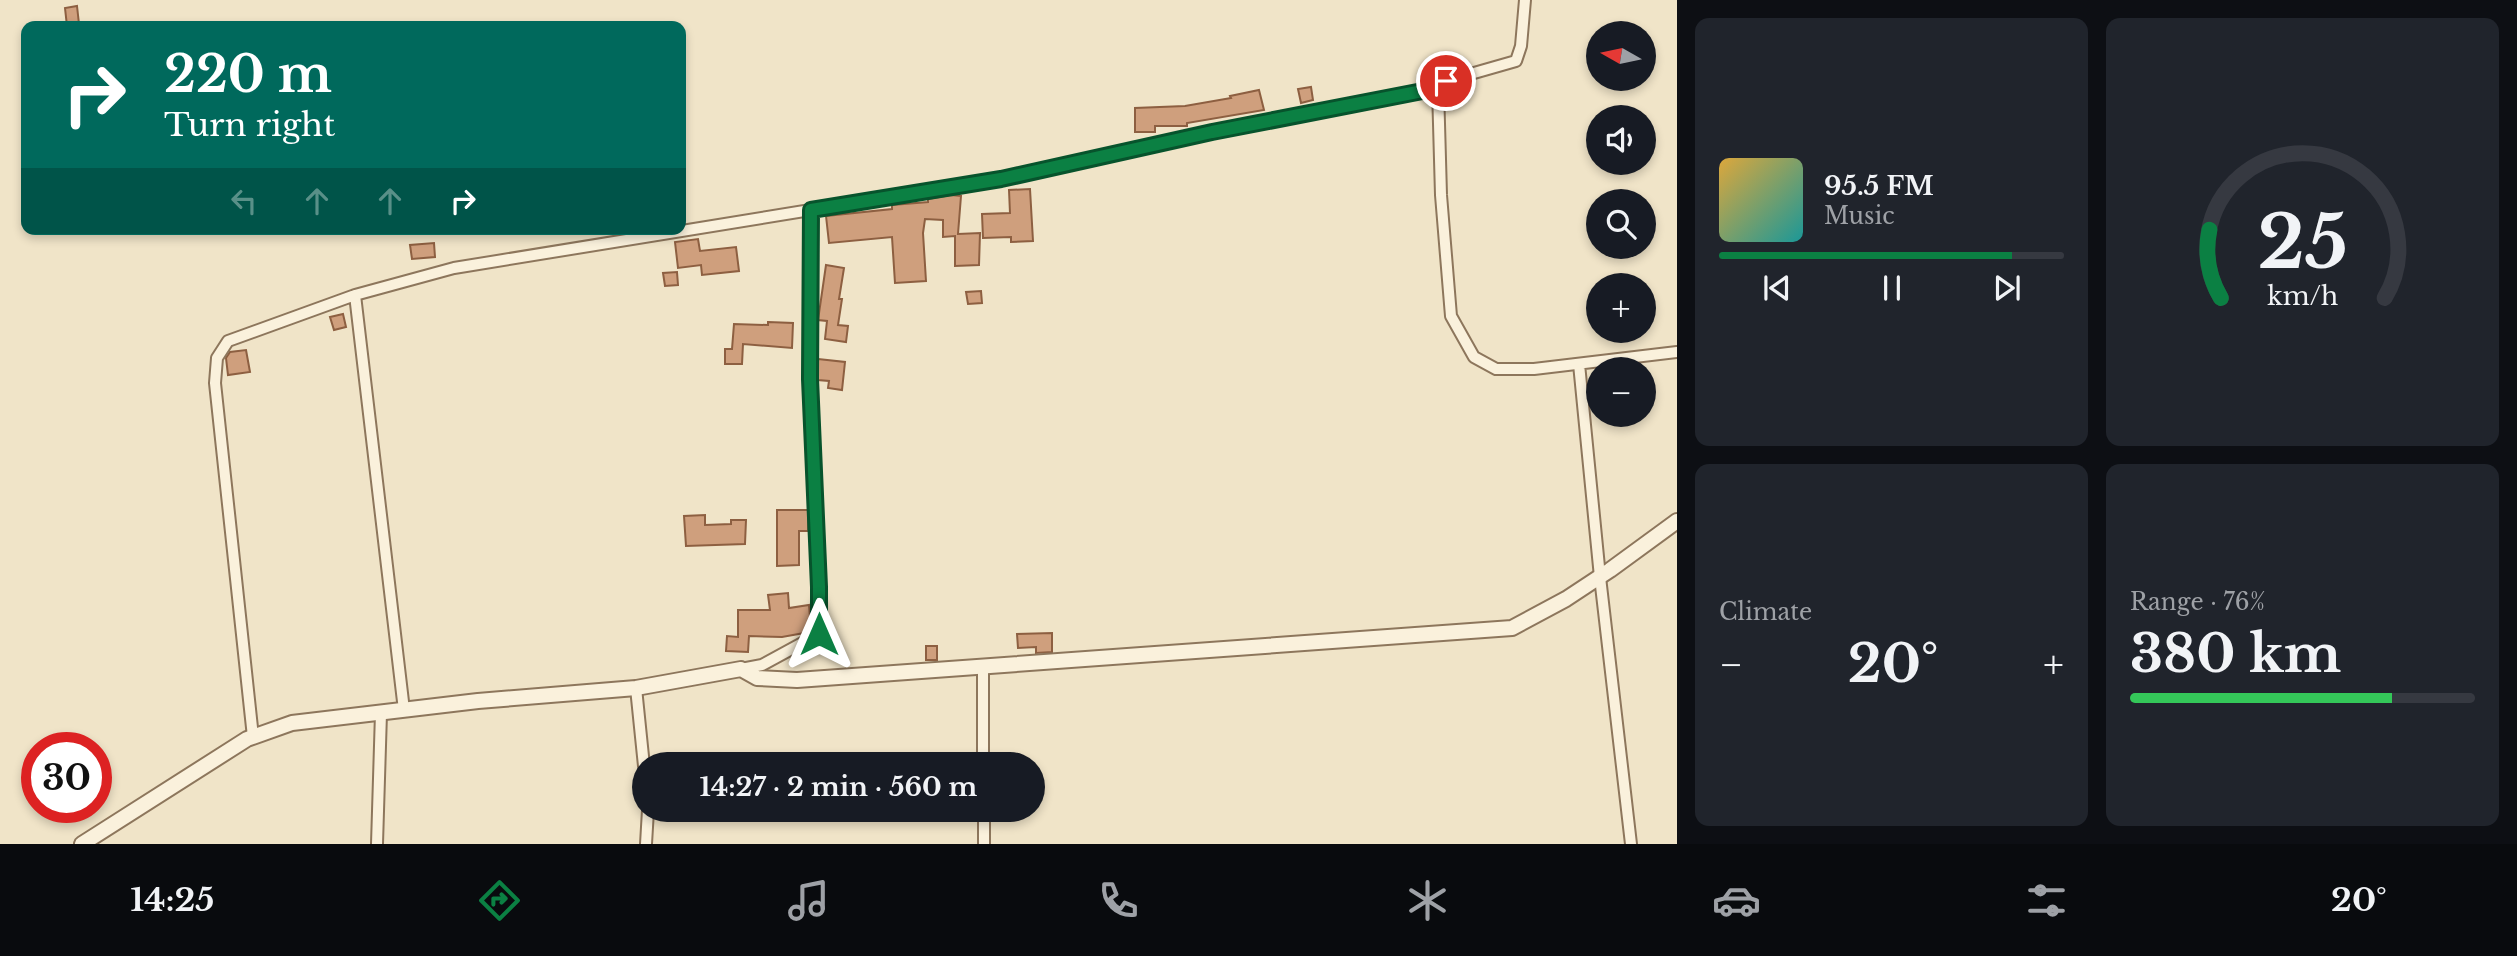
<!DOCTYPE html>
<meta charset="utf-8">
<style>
body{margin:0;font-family:"Libre Baskerville",serif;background:#20242c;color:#f1f3f6;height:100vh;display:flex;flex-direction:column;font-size:26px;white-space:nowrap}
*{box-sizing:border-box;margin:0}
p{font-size:23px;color:#9ea1a6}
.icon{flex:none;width:38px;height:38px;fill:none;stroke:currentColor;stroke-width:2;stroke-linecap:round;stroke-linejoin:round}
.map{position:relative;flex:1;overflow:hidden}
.drawer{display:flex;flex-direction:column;gap:18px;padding:18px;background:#0d0f14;width:840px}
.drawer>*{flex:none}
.guide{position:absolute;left:21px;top:21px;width:665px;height:214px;border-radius:14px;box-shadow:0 4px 10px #0003;background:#00695c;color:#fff;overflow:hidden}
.needle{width:46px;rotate:279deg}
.fabs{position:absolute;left:1586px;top:21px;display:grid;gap:14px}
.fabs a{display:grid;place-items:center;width:70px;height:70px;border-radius:50%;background:#171b24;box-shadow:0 4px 10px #0003;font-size:35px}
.speed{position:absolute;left:21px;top:732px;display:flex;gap:14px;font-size:35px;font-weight:700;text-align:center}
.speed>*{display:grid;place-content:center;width:91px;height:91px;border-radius:50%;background:#171b24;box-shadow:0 4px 10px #0003;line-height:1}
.speed .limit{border:10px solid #d22;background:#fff;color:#111}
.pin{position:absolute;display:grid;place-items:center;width:60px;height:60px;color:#fff;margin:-30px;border:4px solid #fff;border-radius:50%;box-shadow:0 2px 7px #0007}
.me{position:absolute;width:77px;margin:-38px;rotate:0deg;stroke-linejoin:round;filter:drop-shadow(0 0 5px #0008)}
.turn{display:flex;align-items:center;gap:24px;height:147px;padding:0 28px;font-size:32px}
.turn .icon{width:91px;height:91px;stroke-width:2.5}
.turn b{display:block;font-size:49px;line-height:60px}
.lanes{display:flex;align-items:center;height:66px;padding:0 28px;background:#0003;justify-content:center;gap:35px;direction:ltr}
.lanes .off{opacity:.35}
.big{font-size:52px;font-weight:800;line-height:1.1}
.drawer .widget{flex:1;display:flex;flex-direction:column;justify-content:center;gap:10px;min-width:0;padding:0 24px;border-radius:14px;background:#20242c}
.drawer .dial{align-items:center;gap:0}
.dial svg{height:182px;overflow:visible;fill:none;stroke:#363941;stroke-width:7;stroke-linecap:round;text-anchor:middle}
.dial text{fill:#f1f3f6;stroke:none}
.song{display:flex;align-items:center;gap:21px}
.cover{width:84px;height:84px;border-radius:10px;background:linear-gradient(135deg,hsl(40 70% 55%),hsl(180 70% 35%))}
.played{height:7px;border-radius:4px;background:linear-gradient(90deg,#0b8043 85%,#363941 85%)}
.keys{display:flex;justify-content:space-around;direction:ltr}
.heat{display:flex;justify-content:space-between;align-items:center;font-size:38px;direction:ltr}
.charge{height:10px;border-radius:5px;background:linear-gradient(90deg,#34c759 76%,#363941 0)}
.drawer .tiles{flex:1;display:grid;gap:18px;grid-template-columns:repeat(2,1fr)}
.trip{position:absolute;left:632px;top:752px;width:413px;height:70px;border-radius:35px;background:#171b24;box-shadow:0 4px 10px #0003;font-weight:800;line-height:70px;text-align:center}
.tab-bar{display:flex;height:112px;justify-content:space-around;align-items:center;background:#090b0e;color:#9ea1a6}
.tab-bar .icon{width:49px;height:49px}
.tab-bar .current{color:#0b8043}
.tab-bar b{font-size:32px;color:#f1f3f6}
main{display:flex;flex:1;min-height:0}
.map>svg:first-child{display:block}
.building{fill:#cf9f7d;stroke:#8d5f41;stroke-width:2}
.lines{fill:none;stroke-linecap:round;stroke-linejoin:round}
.minor-casing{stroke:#8d765c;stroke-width:14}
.tertiary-casing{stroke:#8d765c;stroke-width:18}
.minor{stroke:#faf1dc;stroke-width:10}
.tertiary{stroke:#faf1dc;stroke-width:14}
.route-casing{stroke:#07532c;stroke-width:18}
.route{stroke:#0b8043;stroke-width:12}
</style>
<main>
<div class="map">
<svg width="1677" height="844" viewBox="0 0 1677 844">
<rect width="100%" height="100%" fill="#f0e4c8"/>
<path class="building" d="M77,6L79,24L67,26L65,8Z
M1311,87L1313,100L1301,103L1298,89Z
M1259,90L1264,110L1187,123V126H1155V132H1135V108L1185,106L1231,98L1230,96Z
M1030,189L1033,241L1011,242V237L983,238L982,214L1010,213L1009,190Z
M951,195L961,196L958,234L980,233L979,265L955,266V236L943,237V220L925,219L923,233L926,281L895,283L892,237L829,243L826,216L892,209V205L928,202V199Z
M698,239L700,251L736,247L739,271L702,275L701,265L678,268L675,242Z
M434,243L435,257L412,259L410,245Z
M826,265L844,268L839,299H842L838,325L848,326L846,342L825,339L827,321L818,320Z
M677,272L678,285L665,286L663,273Z
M981,291L982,303L968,304L966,292Z
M343,314L346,327L334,330L330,317Z
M768,322L793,323L792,348L743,344L742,364H725V349H732L734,324L768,325Z
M246,350L250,372L228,375L226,358L230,352Z
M818,359L845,362L842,390L828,388L829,381L818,380Z
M777,510H808V531H799V565L777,566Z
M705,515V525L731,524V520H746L745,544L686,546L684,516Z
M788,593L789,608L809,605L811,629L804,633L782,637L749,636L748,652L726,651L727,636L738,637V610H770L768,595Z
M1052,633V652L1036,653V647L1018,648L1017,634Z
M926,646H937V660H926Z"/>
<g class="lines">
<defs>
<path id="minor" d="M1438,88L1446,81L1516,61L1521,46L1525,0
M355,295L404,710
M1579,364L1600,577L1631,844
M983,666V765
M741,669L762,665L819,634V587L810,378L811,210
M636,688L644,766
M253,737L215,383L217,358L228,341L355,295L454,268L1001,179L1212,132L1438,88L1441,195L1451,316L1474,357L1496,369H1534L1677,352
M984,810V844
M377,844L381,713
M646,844L648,810"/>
<path id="tertiary" d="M82,844L247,739L292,723L478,701L636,688L741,669L757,678L797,680L1512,628L1566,599L1610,570L1677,521"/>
</defs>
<use href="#minor" class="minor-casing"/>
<use href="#tertiary" class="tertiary-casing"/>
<use href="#minor" class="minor"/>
<use href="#tertiary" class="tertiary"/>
</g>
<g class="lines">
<defs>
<path id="route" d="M819,634V587L810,379L811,210L1001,179L1212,132L1438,88L1446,81"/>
</defs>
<use href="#route" class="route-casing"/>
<use href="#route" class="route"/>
</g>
</svg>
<div class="fabs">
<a><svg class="needle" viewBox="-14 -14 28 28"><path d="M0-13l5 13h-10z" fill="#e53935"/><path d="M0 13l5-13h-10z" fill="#9ea1a6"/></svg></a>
<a><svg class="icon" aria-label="sound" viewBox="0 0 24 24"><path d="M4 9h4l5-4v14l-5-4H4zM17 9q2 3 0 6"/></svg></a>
<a><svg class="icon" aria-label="search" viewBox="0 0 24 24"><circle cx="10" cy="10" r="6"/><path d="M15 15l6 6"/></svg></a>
<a>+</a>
<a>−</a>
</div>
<div class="speed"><div class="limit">30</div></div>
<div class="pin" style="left:1446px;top:81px;background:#d93025"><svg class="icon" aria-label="arrive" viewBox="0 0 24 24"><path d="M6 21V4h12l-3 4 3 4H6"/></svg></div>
<svg class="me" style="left:819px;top:634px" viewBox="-20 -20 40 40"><path d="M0-17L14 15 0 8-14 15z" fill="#0b8043" stroke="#fff" stroke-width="4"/></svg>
<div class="trip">14:27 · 2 min · 560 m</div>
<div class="guide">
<div class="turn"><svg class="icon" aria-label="right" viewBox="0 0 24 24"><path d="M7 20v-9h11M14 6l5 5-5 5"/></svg><div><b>220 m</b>Turn right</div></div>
<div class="lanes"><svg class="icon off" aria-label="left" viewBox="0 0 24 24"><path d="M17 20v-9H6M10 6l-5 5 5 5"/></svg><svg class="icon off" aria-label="ahead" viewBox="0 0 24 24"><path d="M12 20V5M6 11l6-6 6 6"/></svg><svg class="icon off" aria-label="ahead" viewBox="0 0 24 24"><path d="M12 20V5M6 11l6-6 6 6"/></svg><svg class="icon" aria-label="right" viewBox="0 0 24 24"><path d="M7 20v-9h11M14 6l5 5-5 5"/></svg></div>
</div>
</div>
<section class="drawer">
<div class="tiles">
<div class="widget">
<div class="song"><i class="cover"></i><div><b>95.5 FM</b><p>Music</p></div></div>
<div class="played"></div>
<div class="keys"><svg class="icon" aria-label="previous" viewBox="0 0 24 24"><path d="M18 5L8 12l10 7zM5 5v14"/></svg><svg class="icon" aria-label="pause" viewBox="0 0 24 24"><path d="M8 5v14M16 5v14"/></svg><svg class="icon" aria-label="next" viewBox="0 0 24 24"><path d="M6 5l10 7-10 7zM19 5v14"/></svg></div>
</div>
<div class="widget dial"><svg viewBox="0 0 100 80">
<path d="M14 69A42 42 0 1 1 86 69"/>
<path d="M14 69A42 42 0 0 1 9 39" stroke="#0b8043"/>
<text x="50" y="56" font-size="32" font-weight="700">25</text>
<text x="50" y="72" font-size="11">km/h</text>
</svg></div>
<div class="widget"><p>Climate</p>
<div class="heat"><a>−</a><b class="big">20°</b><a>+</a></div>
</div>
<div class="widget"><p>Range · 76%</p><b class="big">380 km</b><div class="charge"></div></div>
</div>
</section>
</main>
<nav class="tab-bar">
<b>14:25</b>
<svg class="icon current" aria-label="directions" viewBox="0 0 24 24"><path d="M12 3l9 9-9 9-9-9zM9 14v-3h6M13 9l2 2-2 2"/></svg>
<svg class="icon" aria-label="music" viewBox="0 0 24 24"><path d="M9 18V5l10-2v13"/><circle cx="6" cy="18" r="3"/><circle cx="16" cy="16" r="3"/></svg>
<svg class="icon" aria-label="phone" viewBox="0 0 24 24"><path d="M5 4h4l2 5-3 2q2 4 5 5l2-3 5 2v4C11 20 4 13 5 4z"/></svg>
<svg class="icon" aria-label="climate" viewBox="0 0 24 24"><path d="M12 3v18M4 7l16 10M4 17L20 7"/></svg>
<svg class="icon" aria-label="car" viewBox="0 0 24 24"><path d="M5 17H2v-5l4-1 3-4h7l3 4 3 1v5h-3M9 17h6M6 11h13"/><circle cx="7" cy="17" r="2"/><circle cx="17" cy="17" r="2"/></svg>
<svg class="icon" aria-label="filters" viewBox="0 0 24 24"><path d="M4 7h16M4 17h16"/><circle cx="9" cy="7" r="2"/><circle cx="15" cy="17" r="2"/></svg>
<b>20°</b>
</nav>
